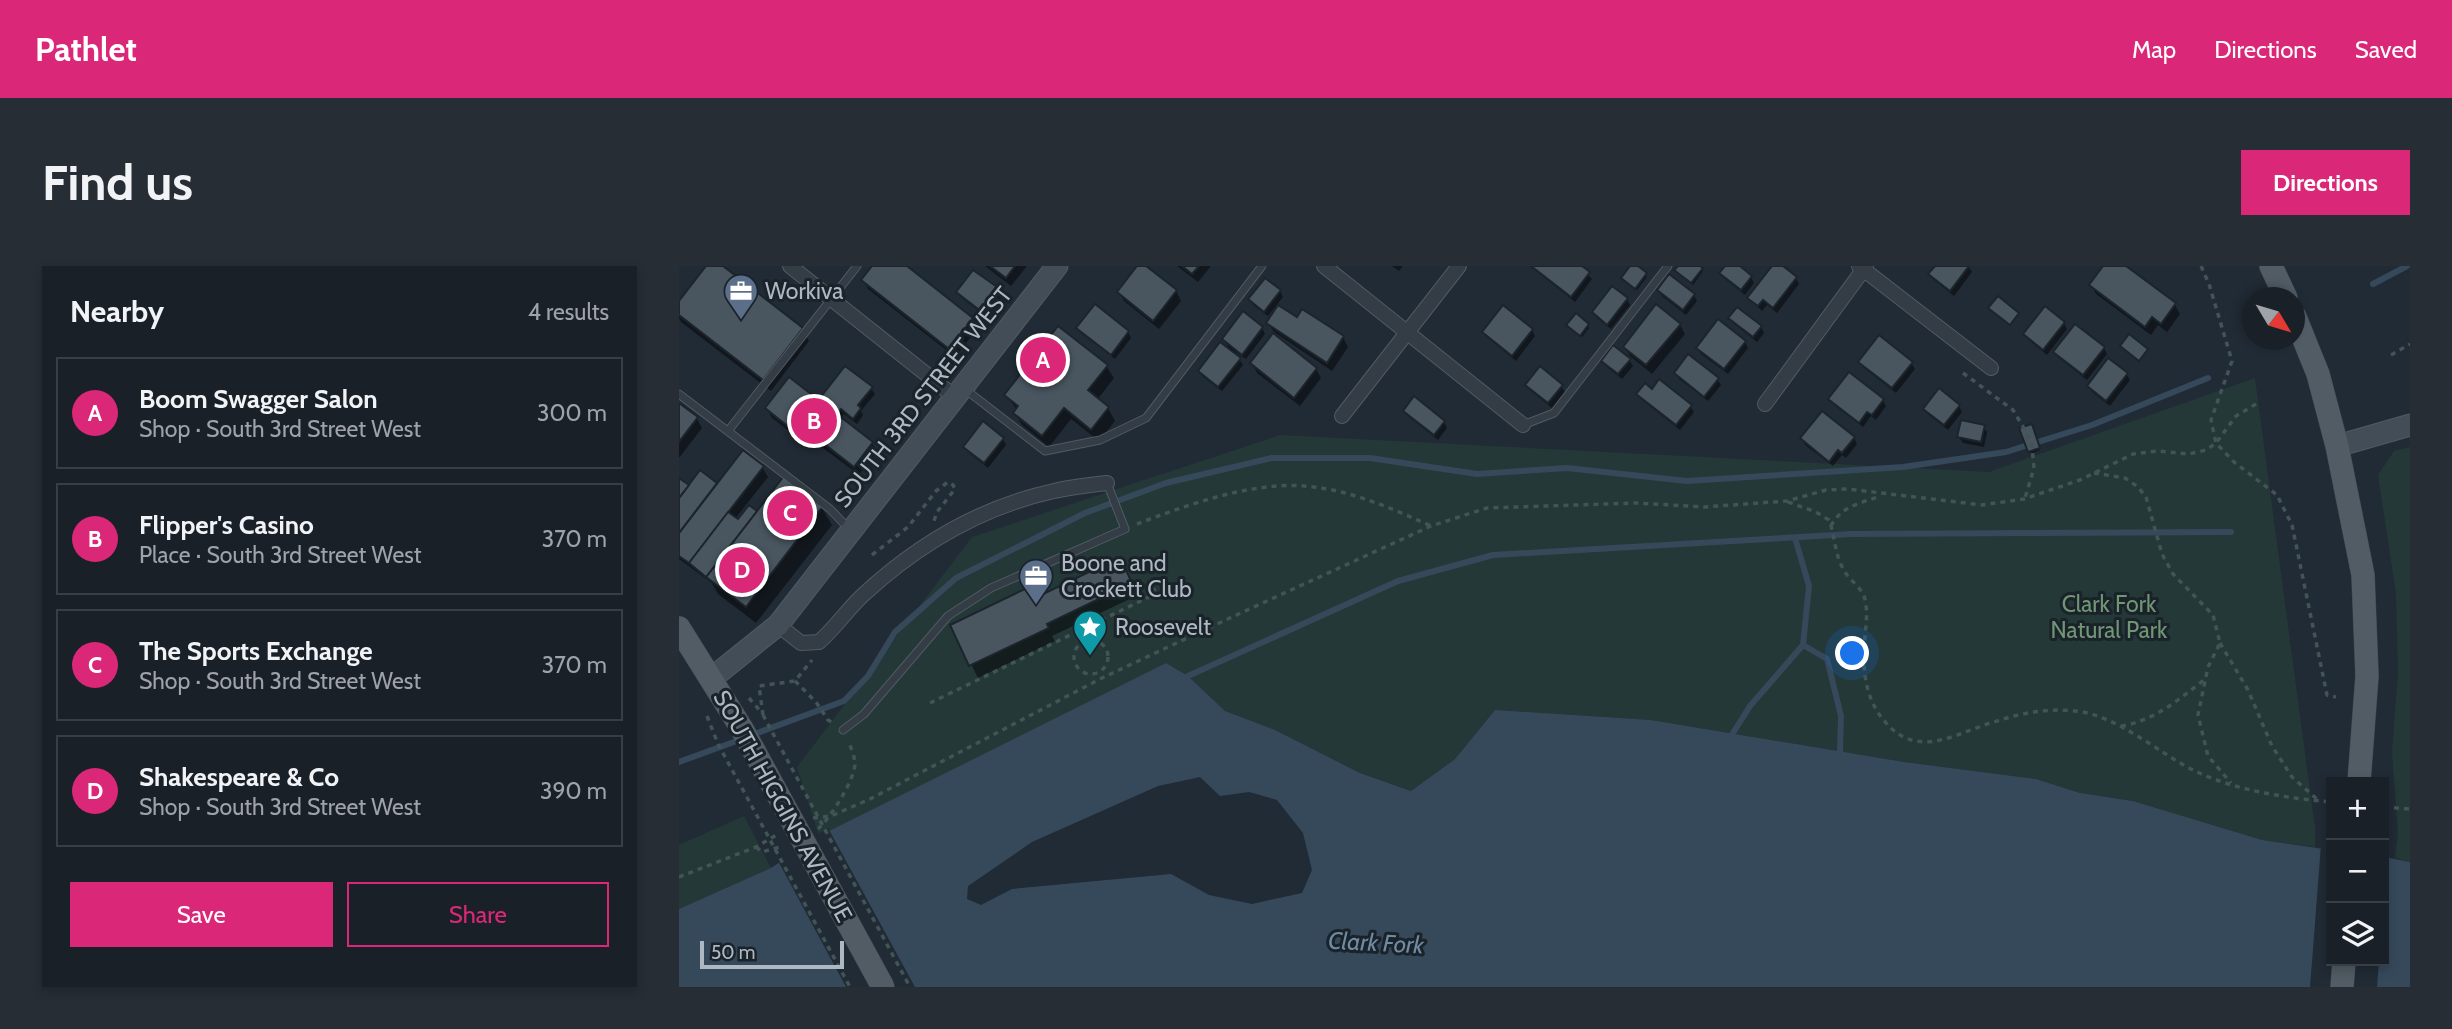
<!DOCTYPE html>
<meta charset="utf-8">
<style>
body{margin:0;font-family:Cabin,sans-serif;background:#262d34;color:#f1f3f6}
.controls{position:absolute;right:21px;bottom:21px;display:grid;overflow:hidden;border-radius:0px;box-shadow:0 4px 10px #0003}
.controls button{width:63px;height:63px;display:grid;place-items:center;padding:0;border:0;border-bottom:2px solid #373e45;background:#192028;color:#f1f3f6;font:35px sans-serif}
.compass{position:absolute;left:1563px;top:21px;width:63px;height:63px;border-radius:50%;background:#192028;box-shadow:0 4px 10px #0003;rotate:128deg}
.scale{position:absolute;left:21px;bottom:18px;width:144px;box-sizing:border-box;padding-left:7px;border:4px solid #aeb8c2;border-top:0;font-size:19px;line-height:24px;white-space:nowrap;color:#aeb8c2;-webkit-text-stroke:5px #1a222a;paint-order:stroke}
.you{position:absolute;left:1174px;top:388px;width:24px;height:24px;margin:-18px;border:5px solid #fff;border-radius:50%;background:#1a73e8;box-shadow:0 0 0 10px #1a73e833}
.badge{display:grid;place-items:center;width:46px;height:46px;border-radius:50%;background:#db2777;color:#fff;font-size:23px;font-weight:700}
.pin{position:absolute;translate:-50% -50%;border:4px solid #fff;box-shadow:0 2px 7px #0006}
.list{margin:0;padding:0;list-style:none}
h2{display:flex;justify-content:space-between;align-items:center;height:91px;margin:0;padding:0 28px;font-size:30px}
h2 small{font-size:23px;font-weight:400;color:#9fa3a8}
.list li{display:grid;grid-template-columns:46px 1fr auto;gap:21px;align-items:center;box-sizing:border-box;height:112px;margin:0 14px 14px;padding:0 14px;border:2px solid #373e45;border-radius:0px}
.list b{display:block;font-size:26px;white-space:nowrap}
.list p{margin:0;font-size:23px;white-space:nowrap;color:#9fa3a8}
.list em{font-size:23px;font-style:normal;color:#9fa3a8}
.actions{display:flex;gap:14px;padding:21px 28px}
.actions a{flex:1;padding:16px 0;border:2px solid #db2777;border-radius:0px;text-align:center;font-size:24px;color:#db2777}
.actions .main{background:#db2777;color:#fff}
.icon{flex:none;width:38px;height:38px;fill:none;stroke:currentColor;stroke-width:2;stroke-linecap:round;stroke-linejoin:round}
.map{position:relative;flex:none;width:1731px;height:721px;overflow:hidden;border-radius:0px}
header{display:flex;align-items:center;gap:42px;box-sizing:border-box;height:98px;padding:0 35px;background:#db2777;color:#fff}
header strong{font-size:33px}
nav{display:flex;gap:38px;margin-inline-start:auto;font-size:24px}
.intro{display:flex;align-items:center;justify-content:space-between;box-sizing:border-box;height:168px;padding:0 42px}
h1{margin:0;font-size:49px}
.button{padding:18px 32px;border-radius:0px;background:#db2777;color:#fff;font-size:24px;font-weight:700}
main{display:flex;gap:42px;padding:0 42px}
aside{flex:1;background:#192028;border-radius:0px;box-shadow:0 4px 10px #0003}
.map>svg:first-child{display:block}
</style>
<header>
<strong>Pathlet</strong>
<nav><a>Map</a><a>Directions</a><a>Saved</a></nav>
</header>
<div class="intro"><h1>Find us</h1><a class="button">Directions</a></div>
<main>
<aside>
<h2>Nearby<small>4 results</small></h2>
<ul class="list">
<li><span class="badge">A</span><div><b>Boom Swagger Salon</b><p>Shop · South 3rd Street West</p></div><em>300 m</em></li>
<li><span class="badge">B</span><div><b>Flipper's Casino</b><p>Place · South 3rd Street West</p></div><em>370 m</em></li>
<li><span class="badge">C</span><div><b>The Sports Exchange</b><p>Shop · South 3rd Street West</p></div><em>370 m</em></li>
<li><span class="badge">D</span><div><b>Shakespeare &amp; Co</b><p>Shop · South 3rd Street West</p></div><em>390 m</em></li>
</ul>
<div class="actions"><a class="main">Save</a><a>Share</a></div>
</aside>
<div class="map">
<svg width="1731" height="721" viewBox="0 0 1731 721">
<rect width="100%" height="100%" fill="#212b35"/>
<!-- green -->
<g fill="#243837">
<polygon points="1576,112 1636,562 1636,581 1583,574 1454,535 1401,527 1357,513 1225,496 972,454 816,444 776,493 732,525 681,507 596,464 546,445 509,410 487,397 140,570 118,501 293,271 601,169 1310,206"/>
<polygon points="1731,181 1731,596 1716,592 1719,567 1713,487 1719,407 1717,328 1699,209 1715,185"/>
<polygon points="65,550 92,602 0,643 0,579"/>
</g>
<!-- water -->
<path fill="#36495b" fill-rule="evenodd" d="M487 397 509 410 546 445 596 464 681 507 732 525 776 493 816 444 972 454 1225 496 1357 513 1401 527 1454 535 1583 574 1652 584V695H1705V591L1731 596V721H0V643L92 602 140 570ZM521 511 541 530 570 526 598 534 624 567 633 604 623 627 573 638 530 629 492 608 333 623 302 639 288 633 289 620 353 576 479 520Z"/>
<!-- pier -->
<g fill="#212b35">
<polygon points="149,562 236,721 167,721 98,593"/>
<polygon points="1642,579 1652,580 1652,695 1700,695 1698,721 1631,721"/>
</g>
<!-- shadow -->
<g fill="#0007">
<polygon points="29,0 41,0 123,63 130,75 92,125 2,56 0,52 0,38"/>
<polygon points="195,0 225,0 293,54 298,63 276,91 189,23 184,14"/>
<polygon points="306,0 348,0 332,20"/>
<polygon points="460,0 464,0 497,25 502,35 480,63 445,35 440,26"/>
<polygon points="498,0 532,0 519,16"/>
<polygon points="713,0 724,0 720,5"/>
<polygon points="854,0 900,0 913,13 896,36 857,5"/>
<polygon points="953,0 968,11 958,24 945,14"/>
<polygon points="1001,0 1019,0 1024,5 1014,19 999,7"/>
<polygon points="1048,0 1058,0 1072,11 1075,17 1066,29 1046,13 1043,7"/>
<polygon points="1095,0 1102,0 1117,12 1120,18 1098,47 1088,39 1083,45 1070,32"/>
<polygon points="1258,0 1289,0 1293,6 1275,30 1255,14 1251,8"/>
<polygon points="1426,0 1444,0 1496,39 1501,48 1488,66 1479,59 1472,69 1417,28 1412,19"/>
<polygon points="980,24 1015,29 1018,35 1007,49 983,30"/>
<polygon points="319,25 323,31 307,51 283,32 279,26"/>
<polygon points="601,25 604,31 589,50 575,40 571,34"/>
<polygon points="948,33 951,39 932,63 918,52 915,46"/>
<polygon points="1052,52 1082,61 1085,67 1078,76 1055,58"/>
<polygon points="619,54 664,71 669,81 653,105 595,66 589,57"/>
<polygon points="1385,57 1388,63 1368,89 1350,74 1346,69"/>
<polygon points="909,59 910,62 903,71 891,62"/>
<polygon points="1001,59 1006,68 973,108 951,90 946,81"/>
<polygon points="400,62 449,66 452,72 436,93 403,68"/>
<polygon points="583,62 586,68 567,93 556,86 564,99 543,125 524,111 521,105 552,86 545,73"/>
<polygon points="853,64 856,70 837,95 809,72 805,66"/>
<polygon points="1066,76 1069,82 1049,108 1022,88 1019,82"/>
<polygon points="1425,82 1428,88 1408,114 1380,92 1376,86"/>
<polygon points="950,94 954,100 943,113 928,101 924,95"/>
<polygon points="1430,94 1448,109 1451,114 1431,140 1413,126 1410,120"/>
<polygon points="1181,96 1232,97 1236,103 1217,127 1185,102"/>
<polygon points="573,97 637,103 642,112 621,140 578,107"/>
<polygon points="427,100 435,112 418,134 429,142 436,155 420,175 392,153 370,181 343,159 336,147 338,144 327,129"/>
<polygon points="997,107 1038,113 1042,119 1029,135 1000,113"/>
<polygon points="1171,108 1204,135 1207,140 1197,154 1192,150 1184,161 1155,139 1151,133"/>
<polygon points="848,119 882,120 886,126 873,142 852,125"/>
<polygon points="192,122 196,128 182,145 184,149 178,158 165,148 162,153 193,177 198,186 180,209 136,176 132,182 93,152 88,142 150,144 143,132"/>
<polygon points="973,125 1011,140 1015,146 1001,164 963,134 959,128"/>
<polygon points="0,139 18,153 23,162 0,192"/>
<polygon points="1280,140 1283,146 1269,164 1250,149 1246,143"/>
<polygon points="726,145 765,156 768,162 759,174 730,151"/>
<polygon points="1304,160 1308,166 1305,181 1284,177 1280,171"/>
<polygon points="1353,162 1361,184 1352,188 1343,163"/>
<polygon points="1175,172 1178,178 1167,192 1163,189 1154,200 1126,179 1123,173"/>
<polygon points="324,173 327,179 309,202 290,187 287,181"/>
<polygon points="83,201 89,211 56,253 59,256 78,249 105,213 143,242 153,259 77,357 39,328 33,317 0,293 0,214 10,222 21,207 38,220"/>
<polygon points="447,306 459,329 373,370 376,375 299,412 273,360"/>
</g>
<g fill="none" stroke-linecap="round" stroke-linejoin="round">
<!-- stream -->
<g stroke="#36495b" stroke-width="6">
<polyline points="1694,18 1728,0"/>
<polyline points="1124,379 1148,393 1162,450 1161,485"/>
<polyline points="503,415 509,410 719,315 814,289 1173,268 1552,266"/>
<polyline points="1054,467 1071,440 1124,379 1130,320 1116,272"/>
<polyline points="73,469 165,435 189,410 216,366 277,312 406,247 487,217 593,192 691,192 798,208 888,202 1008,215 1224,201 1327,186 1413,159 1529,112"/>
<polyline points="0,496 63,473"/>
</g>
</g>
<!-- building -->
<g fill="#495660" stroke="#1c242c" stroke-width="2">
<polygon points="27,0 44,0 124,62 84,114 0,49 0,35"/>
<polygon points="193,0 228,0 294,52 270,83 182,14"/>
<polygon points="311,0 336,0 327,12"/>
<polygon points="458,0 467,0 498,24 474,55 438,26"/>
<polygon points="503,0 520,0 513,8"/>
<polygon points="852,0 903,0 911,6 892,31"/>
<polygon points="951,0 959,0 968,7 956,23 942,12"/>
<polygon points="999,0 1021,0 1024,2 1012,17 995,4"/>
<polygon points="1046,0 1061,0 1073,10 1062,24 1040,7"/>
<polygon points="1093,0 1104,0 1118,11 1094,42 1084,34 1079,40 1068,32"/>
<polygon points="1256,0 1290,0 1271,25 1249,8"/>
<polygon points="1424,0 1447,0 1497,37 1482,58 1473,51 1466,61 1410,19"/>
<polygon points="294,4 321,23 303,46 277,26"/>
<polygon points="990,8 1016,28 1004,44 978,24"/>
<polygon points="586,12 602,24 585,46 569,33"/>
<polygon points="933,20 949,32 928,59 913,46"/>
<polygon points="1319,30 1340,47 1331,59 1309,42"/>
<polygon points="416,38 450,65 432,89 397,62"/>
<polygon points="977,38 1002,58 967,99 944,81"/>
<polygon points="599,39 618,51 623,43 665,70 648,97 587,57"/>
<polygon points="824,39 854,63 833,90 803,66"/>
<polygon points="1366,40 1386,56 1364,84 1344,68"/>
<polygon points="1058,41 1083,60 1074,71 1049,52"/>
<polygon points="564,45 584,61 563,89 543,73"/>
<polygon points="897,47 910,58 901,70 887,59"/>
<polygon points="1039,53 1067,75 1045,103 1017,82"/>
<polygon points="1396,58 1426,81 1404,109 1374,86"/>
<polygon points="379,60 429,99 409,124 430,141 412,164 385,142 363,170 334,147 339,140 325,129"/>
<polygon points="594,67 638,102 615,132 571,97"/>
<polygon points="1450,68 1469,83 1460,95 1441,80"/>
<polygon points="1200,69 1234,96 1213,122 1179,96"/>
<polygon points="541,76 562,92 539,121 519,105"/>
<polygon points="934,79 952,93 939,108 922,95"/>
<polygon points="1009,88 1040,112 1025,131 995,107"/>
<polygon points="1429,92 1449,107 1427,135 1408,120"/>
<polygon points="166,100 194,121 179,139 182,142 174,153 162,143 159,146 141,132"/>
<polygon points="861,100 884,119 869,137 846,119"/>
<polygon points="1170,106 1205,133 1193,149 1188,146 1180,157 1149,133"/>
<polygon points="110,111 194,176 175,201 131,167 126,174 86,142"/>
<polygon points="980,113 1013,139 997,159 957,128 966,117 973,123"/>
<polygon points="1260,122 1281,139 1265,159 1244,143"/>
<polygon points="735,130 766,155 755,169 724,145"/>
<polygon points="0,137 19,151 0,176"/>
<polygon points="1143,145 1176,171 1163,187 1159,184 1150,196 1121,172"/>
<polygon points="1282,154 1306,159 1302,176 1278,171"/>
<polygon points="304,155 325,172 305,197 284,181"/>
<polygon points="1353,158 1361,182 1349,186 1340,162"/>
<polygon points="64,184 85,200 10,297 0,290 0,267"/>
<polygon points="21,204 38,217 0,267 0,232"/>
<polygon points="105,210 144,240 67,341 27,311"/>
<polygon points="0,212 10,219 0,232"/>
<polygon points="70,239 78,245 27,311 10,297 49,246 59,253"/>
<polygon points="441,291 453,317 368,358 370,362 290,400 271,359 350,321 356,332"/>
</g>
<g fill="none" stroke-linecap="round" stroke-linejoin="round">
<!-- lane casing -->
<g stroke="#515b63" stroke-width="9">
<g id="lane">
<polyline points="287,124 366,185 421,174 467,152 583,0"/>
<polyline points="0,128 151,243 170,263"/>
<polyline points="844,159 875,147 989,0"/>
<polyline points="49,165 178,0"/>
<polyline points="164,464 185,448 269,350 312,322 446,263 428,217"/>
</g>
</g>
<!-- street casing -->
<g stroke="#515b63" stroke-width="16">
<g id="street">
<polyline points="111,0 276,131"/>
<polyline points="645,0 844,159"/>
<polyline points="1180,0 1312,102"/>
<polyline points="1086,138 1187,0"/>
<polyline points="663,150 780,0"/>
<path d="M99 359 122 377 140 376C156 362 168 344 184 329 238 279 302 241 375 225 392 221 410 219 428 217"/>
</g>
</g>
<!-- secondary casing -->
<g stroke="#515b63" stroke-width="23">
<g id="secondary">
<polyline points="1658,180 1731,159"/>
<polyline points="33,412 99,359 378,0"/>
</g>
</g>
<!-- primary casing -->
<g stroke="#3d464f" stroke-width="24">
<g id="primary">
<polyline points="1592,0 1607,32"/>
<polyline points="1616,51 1639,108 1658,180 1684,309 1688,410 1680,516"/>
<polyline points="0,362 63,463"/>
<polyline points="1663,721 1665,695"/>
</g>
</g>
<!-- path -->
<g stroke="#425455" stroke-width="3.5" stroke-dasharray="5 5" stroke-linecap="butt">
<polyline points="1522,0 1530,18 1553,95 1532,154 1537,177 1555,196 1598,229 1613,259 1648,429 1657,431"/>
<polyline points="1712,89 1731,78"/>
<polyline points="1284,107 1334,144 1346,164 1353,181 1355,202 1346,232"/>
<polyline points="1415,207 1446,212 1459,221 1467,231 1483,288 1494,308 1534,349 1541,377 1529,401 1519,449 1529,490 1552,517"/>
<path d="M1109 236 1137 246 1150 254C1157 273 1155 291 1168 309 1173 316 1185 324 1186 334 1190 351 1185 369 1185 387 1184 416 1191 443 1213 463 1245 492 1284 464 1318 455 1343 447 1369 442 1396 445 1439 449 1480 488 1518 506 1559 525 1608 532 1652 536"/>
<path d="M458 258C508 239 571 216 625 220 669 223 712 242 752 260"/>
<path d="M1152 260C1162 240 1182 237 1202 230"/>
<polyline points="193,289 229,261 257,225 269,216 274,219 276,223 258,246 255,255"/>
<circle cx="412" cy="391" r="17"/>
<polyline points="1541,377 1569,424 1593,480 1613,511 1639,534"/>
<polyline points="116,415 137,436 149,454 154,457"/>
<polyline points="70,432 83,447"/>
<polyline points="251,437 474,329 481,295"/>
<polyline points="84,449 80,420 116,415 133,394"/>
<polyline points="28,450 39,478"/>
<path d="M1442 460C1475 455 1499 434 1525 414"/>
<polyline points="1705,541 1731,543"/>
<polyline points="134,552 152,550 191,533 423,412 553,351 752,260 808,242 958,237 1025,241 1108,235 1147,224 1169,223 1303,239 1345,233 1401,214 1454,188 1478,185 1510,188 1527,184 1537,177 1557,150 1577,138"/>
<path d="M139 563C152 551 175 515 176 498 176 491 172 483 170 476"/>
<polyline points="77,581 83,586 104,580"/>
<polyline points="0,611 77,581 99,568"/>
</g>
<!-- lane -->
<use href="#lane" stroke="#343d45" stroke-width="7"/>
<!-- street -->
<use href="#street" stroke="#343d45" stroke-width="14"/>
<!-- secondary -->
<use href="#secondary" stroke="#424d58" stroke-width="21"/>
<!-- primary -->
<use href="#primary" stroke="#525c65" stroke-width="23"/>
<!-- primary-bridge casing -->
<g stroke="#3d464f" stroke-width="24" stroke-linecap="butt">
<polyline id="primary-bridge" points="63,463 204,721"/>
</g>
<!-- path-bridge -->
<g stroke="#425455" stroke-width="3.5" stroke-dasharray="5 5" stroke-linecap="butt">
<polyline points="84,449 231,721"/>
<polyline points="39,478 171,721"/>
</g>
<!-- primary-bridge -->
<use href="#primary-bridge" stroke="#525c65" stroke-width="23"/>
</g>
<!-- icons -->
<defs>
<g id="office-pin" transform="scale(1.75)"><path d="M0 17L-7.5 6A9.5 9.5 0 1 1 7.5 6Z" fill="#5c6f8a" stroke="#1a222a"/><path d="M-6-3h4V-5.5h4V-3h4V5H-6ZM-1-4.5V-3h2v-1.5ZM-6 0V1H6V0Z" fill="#fff"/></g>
<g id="sight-pin" transform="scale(1.75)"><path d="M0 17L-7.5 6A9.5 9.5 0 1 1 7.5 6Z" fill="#0f9aa8" stroke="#1a222a"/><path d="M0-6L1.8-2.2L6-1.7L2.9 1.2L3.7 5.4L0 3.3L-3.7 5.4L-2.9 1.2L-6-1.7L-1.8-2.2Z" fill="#fff"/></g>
</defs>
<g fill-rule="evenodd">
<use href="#office-pin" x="62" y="25"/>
<use href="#office-pin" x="357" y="310"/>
<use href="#sight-pin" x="411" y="361"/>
</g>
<g text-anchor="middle" stroke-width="6" stroke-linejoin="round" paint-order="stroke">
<!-- poi labels -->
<g font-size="23" fill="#aeb8c2" stroke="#1a222a" text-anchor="start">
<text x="86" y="33">Workiva</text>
<text x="382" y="305">Boone and<tspan x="382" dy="26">Crockett Club</tspan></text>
<text x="436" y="369">Roosevelt</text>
</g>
<!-- street labels -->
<g font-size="23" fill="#aeb8c2" stroke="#1a222a">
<text transform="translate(244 131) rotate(-52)" y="8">SOUTH 3RD STREET WEST</text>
<text transform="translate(104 540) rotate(61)" y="8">SOUTH HIGGINS AVENUE</text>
</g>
<!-- park labels -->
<g font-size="23" fill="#709674" stroke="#1a222a">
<text x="1430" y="346">Clark Fork<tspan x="1430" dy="26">Natural Park</tspan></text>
</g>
<!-- water labels -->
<g font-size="24" font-style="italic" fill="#708ca4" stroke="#1a222a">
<text transform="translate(697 677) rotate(3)" y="8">Clark Fork</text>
</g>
</g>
</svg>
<div class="controls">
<button>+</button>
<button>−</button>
<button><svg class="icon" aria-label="layers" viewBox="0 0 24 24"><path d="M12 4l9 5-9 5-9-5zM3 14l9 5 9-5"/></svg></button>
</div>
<svg class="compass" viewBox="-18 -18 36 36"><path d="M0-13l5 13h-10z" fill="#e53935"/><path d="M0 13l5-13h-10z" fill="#9fa3a8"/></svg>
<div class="scale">50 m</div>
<div class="you"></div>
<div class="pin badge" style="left:364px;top:94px">A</div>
<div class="pin badge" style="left:135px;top:155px">B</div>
<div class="pin badge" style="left:111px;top:247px">C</div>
<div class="pin badge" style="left:63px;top:304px">D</div>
</div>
</main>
